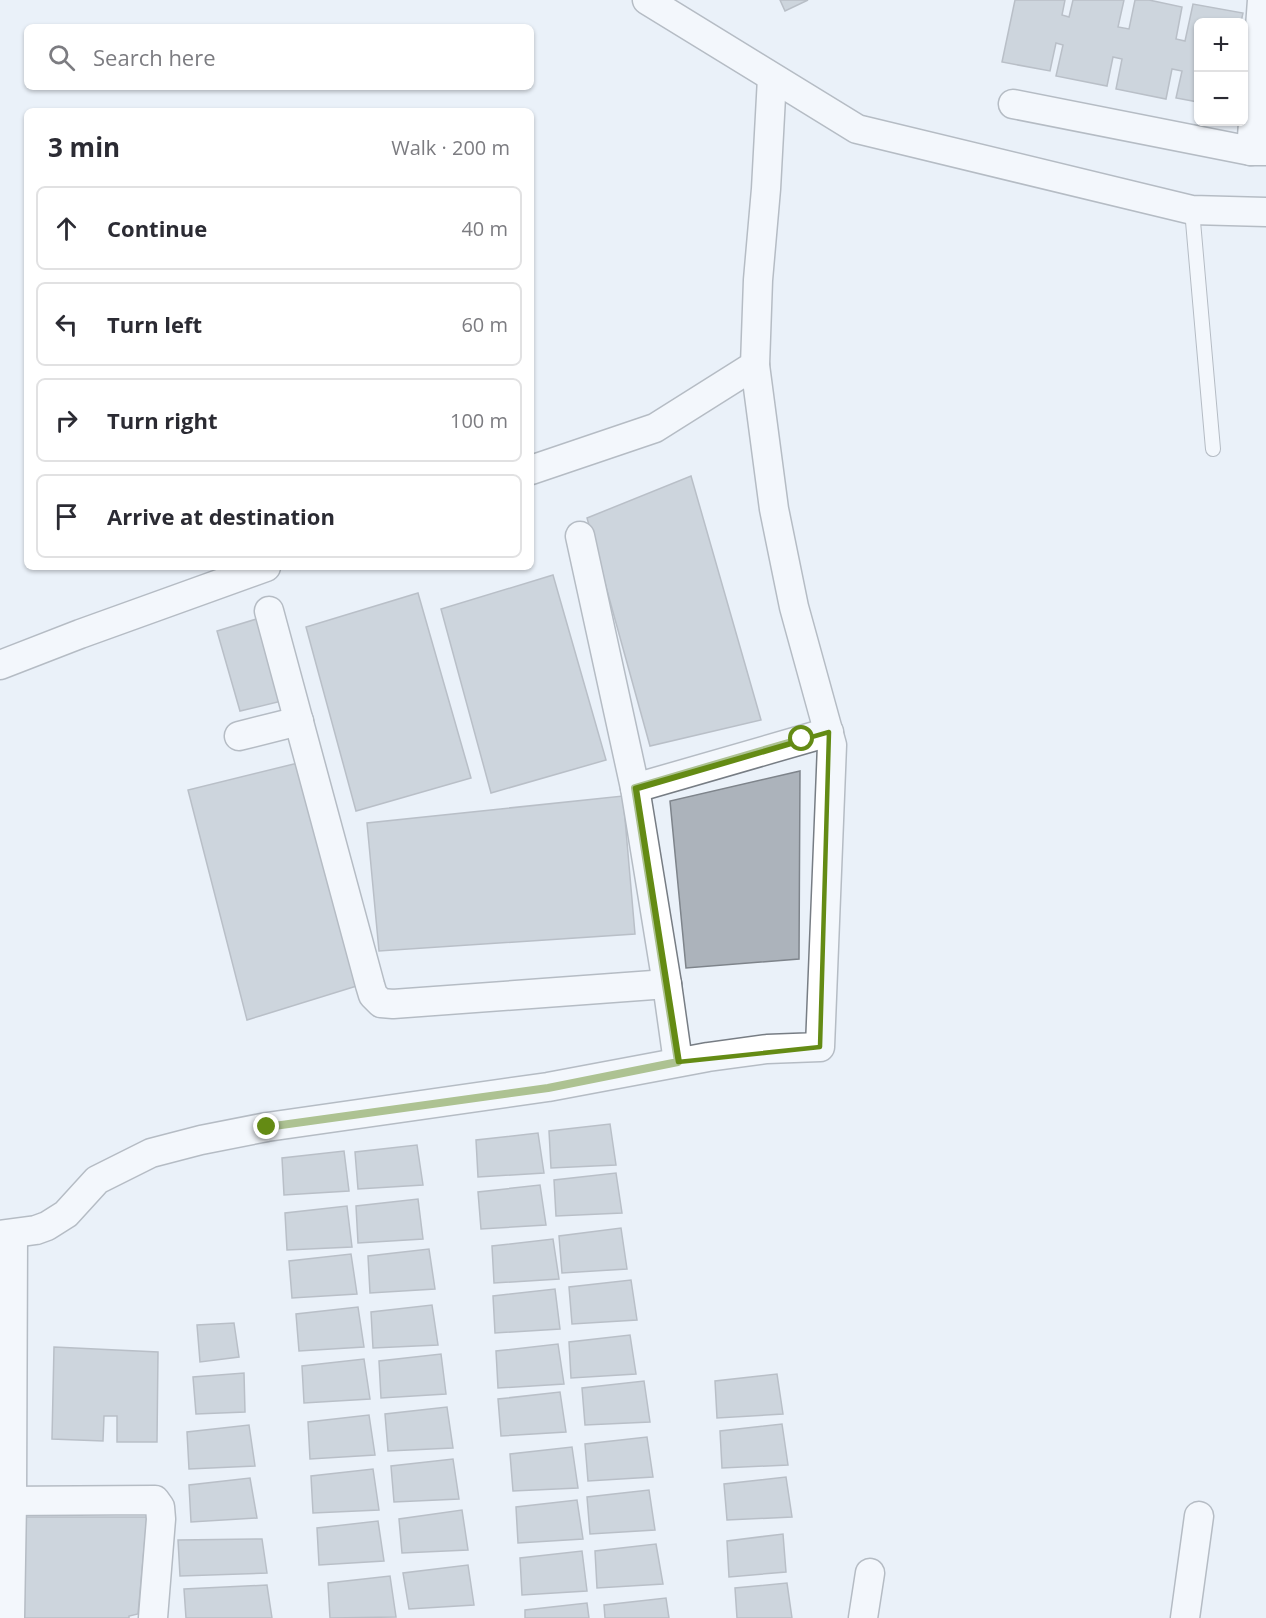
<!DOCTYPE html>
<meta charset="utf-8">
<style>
body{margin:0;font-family:"Open Sans",sans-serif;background:#f7f7f7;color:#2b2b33}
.controls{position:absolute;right:18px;top:18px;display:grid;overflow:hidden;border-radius:9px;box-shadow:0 2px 4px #0004}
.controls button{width:54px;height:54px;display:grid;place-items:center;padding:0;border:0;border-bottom:2px solid #e1e1e2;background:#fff;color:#2b2b33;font:30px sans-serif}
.stop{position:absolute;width:18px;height:18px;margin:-14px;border:4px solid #648b14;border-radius:50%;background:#fff}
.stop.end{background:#648b14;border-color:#fff;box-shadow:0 2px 6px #0008}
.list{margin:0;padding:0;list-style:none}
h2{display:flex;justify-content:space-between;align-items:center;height:78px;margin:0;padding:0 24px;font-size:26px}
h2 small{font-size:20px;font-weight:400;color:#7c7c81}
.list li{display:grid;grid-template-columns:39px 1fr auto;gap:18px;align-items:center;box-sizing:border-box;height:84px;margin:0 12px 12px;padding:0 12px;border:2px solid #e1e1e2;border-radius:9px}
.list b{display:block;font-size:22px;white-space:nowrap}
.list em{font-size:20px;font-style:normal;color:#7c7c81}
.icon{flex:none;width:33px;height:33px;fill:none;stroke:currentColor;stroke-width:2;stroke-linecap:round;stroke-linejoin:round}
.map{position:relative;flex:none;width:1266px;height:1618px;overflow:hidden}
.search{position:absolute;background:#fff;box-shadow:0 2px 4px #0004;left:24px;top:24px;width:510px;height:66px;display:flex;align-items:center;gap:15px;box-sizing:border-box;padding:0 21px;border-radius:9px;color:#7c7c81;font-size:22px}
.panel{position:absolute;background:#fff;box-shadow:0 2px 4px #0004;left:24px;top:108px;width:510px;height:462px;border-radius:9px}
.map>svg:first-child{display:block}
</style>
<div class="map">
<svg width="1266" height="1618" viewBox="0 0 1266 1618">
<rect width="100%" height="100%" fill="#eaf1f9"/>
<!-- building -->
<g fill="#acb3bb" stroke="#7e848b" stroke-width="1.5">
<polygon points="780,0 808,0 785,11"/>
<polygon points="1015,0 1065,0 1062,15 1069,17 1073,0 1124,0 1118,27 1129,29 1135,0 1149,0 1182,7 1176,39 1185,41 1193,4 1243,13 1241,22 1198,22 1198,102 1176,98 1182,71 1172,69 1166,99 1116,89 1122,59 1113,57 1107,86 1056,76 1063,45 1056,43 1050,71 1002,62"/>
<polygon points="691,476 761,720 650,746 587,518"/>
<polygon points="553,575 606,760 491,793 441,609"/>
<polygon points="418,593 471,778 356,811 306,627"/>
<polygon points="263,617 286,700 240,711 217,631"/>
<polygon points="306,761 360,985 247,1020 188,790"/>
<polygon points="800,771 799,959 686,968 670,801"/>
<polygon points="623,796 635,934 379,951 367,823"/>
<polygon points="610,1124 616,1165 551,1168 549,1131"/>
<polygon points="538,1133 544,1173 478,1177 476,1140"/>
<polygon points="417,1145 423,1185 358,1189 355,1152"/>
<polygon points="344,1151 349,1191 284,1195 282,1158"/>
<polygon points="616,1173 622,1213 556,1216 554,1180"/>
<polygon points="540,1185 546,1225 481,1229 478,1192"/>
<polygon points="418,1199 423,1239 358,1243 356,1206"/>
<polygon points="347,1206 352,1247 287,1250 285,1213"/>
<polygon points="621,1228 627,1269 562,1273 559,1236"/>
<polygon points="553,1239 559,1279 494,1283 492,1246"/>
<polygon points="429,1249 435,1289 370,1293 368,1256"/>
<polygon points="351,1254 357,1294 292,1298 289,1261"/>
<polygon points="631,1280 637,1320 572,1324 569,1287"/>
<polygon points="555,1289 560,1329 495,1333 493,1296"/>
<polygon points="432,1305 438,1345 373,1348 371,1312"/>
<polygon points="358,1307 364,1347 299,1351 296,1314"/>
<polygon points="234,1323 239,1357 200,1362 197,1325"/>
<polygon points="630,1335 636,1374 571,1378 569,1342"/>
<polygon points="558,1344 564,1384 498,1388 496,1351"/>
<polygon points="54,1347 158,1352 157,1442 117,1442 117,1416 104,1416 103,1441 52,1439"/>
<polygon points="441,1354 446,1394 381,1398 379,1361"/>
<polygon points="364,1359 370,1399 304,1403 302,1366"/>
<polygon points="244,1373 245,1412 196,1414 193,1377"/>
<polygon points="777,1374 783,1414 717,1418 715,1381"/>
<polygon points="644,1381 650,1422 585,1425 582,1388"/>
<polygon points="560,1392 566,1432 501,1436 498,1399"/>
<polygon points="447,1407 453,1448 388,1451 385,1414"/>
<polygon points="369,1415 375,1455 310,1459 308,1422"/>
<polygon points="782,1424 788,1465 722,1468 720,1431"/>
<polygon points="249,1425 255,1466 189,1469 187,1432"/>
<polygon points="647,1437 653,1477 588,1481 585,1444"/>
<polygon points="572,1447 578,1488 513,1491 510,1454"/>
<polygon points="453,1459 459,1499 394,1502 391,1466"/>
<polygon points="373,1469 379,1510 313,1513 311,1476"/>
<polygon points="786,1477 792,1517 727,1520 724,1484"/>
<polygon points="250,1478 257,1518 191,1522 189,1485"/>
<polygon points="649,1490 655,1530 590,1534 587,1497"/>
<polygon points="577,1500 583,1539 518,1543 516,1507"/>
<polygon points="462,1510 468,1550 402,1553 399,1519"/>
<polygon points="26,1517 147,1517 138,1614 129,1616 129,1618 24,1618"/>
<polygon points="378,1521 384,1561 319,1565 317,1528"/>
<polygon points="783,1534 786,1572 729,1577 727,1541"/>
<polygon points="262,1539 267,1573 180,1576 178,1540"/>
<polygon points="656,1544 663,1584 597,1588 595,1551"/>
<polygon points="582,1551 587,1591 522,1595 520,1558"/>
<polygon points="468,1565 474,1605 409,1609 403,1573"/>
<polygon points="390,1576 396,1617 330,1618 328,1583"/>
<polygon points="787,1583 792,1618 737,1618 735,1588"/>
<polygon points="267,1585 272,1618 186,1618 184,1589"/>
<polygon points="666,1598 669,1618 605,1618 604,1605"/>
<polygon points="587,1603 589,1618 525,1618 525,1610"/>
</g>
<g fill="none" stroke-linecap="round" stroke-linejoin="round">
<!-- lane casing -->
<g stroke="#777d84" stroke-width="16">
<polyline id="lane" points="1192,210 1213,449"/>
</g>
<!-- street casing -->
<g stroke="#777d84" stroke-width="31">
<g id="street">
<polyline points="647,0 857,129 1192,210 1266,212"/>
<polyline points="1013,104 1251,151 1266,151"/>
<polyline points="1251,151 1262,0"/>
<polyline points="531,470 655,428 755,365 758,280 766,189 772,78"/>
<polyline points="580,536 635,788 667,984 678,1062"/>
<polyline points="269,611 370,985 373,995 381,1003 393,1004 667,984"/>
<polyline points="0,665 80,634 266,567"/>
<polyline points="239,736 299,721"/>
<polyline points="635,788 829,732"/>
<polyline points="0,1235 36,1230 47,1226 66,1214 97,1180 151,1153 201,1140 267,1127 548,1087 708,1057 767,1049 820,1047 832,745 794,607 774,509 755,365"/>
<polyline points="0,1501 155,1500 160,1507 161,1519 153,1618"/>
<polyline points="10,1618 12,1501 13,1234"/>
<polyline points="863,1618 870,1573"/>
<polyline points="1185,1618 1199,1516"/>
</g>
</g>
<!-- lane -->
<use href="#lane" stroke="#fff" stroke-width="14"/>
<!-- street -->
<use href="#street" stroke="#fff" stroke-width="28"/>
</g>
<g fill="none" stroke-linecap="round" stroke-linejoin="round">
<!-- route -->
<polyline stroke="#648b14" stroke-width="8" points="267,1127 548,1088 678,1062 635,788 802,739"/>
</g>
<!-- marked area -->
<path d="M0 0H1266V1618H0ZM829 732 820 1047 678 1062 635 788Z" fill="#eaf1f9" fill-opacity=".55" fill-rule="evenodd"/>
<path fill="none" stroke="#648b14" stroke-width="4.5" stroke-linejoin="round" d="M829 732 820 1047 678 1062 635 788Z"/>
</svg>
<div class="controls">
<button>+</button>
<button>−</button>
</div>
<div class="stop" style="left:802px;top:739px"></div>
<div class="stop end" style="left:267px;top:1127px"></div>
<div class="search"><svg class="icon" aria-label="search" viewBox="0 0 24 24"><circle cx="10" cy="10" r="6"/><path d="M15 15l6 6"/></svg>Search here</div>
<section class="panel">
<h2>3 min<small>Walk · 200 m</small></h2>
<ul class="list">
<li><svg class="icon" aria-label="ahead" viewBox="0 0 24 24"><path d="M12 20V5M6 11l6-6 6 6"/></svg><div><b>Continue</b></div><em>40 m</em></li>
<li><svg class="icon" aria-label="left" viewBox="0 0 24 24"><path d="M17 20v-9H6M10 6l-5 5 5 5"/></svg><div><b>Turn left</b></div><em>60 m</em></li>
<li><svg class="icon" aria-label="right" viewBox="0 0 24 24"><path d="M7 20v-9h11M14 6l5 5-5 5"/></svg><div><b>Turn right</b></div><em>100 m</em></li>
<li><svg class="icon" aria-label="arrive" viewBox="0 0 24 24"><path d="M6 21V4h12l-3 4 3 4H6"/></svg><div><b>Arrive at destination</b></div></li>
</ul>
</section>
</div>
